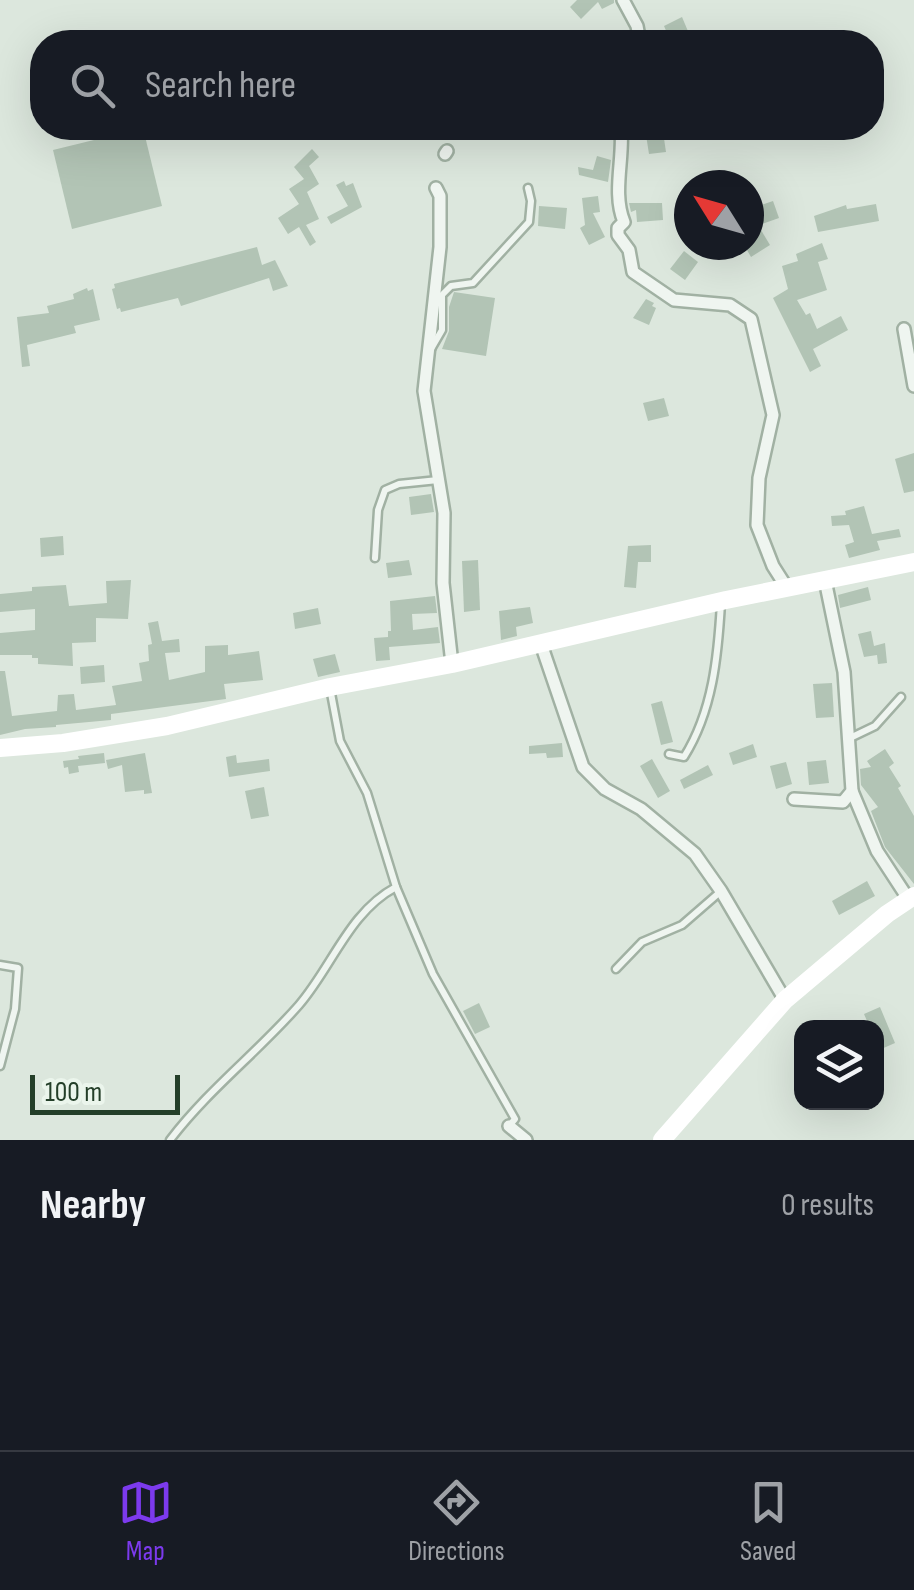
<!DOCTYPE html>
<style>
body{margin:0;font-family:"Sofia Sans Condensed",sans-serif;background:#242831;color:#f1f3f6}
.controls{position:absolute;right:30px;bottom:30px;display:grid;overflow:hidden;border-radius:20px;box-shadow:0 10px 40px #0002}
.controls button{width:90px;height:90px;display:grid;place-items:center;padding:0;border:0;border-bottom:2px solid #363941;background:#171b24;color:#f1f3f6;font:50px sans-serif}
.compass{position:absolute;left:674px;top:170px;width:90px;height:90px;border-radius:50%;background:#171b24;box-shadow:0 10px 40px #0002;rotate:307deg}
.scale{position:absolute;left:30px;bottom:25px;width:150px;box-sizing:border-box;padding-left:10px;border:5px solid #243f29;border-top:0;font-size:28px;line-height:35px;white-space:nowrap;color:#243f29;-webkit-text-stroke:8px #ebf5ec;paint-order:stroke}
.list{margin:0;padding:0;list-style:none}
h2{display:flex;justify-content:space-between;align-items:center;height:130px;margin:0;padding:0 40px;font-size:42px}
h2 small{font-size:32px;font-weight:400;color:#9ea1a6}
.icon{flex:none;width:55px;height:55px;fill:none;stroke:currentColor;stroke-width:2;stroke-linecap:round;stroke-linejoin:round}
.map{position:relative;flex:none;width:914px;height:1140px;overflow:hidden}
.search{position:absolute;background:#171b24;box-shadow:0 10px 40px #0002;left:30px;right:30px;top:30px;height:110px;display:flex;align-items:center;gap:25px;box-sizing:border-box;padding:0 35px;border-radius:40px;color:#9ea1a6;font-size:38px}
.sheet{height:310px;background:#171b24}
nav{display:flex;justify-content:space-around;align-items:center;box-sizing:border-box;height:140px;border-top:2px solid #363941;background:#171b24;font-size:28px;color:#9ea1a6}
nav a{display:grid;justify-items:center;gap:5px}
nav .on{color:#7c3aed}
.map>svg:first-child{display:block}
</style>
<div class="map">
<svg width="914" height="1140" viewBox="0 0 914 1140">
<rect width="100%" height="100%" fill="#dce7dd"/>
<!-- building -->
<g fill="#b2c4b5">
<polygon points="577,0 614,0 614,3 602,9 598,2 581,19 570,7"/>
<polygon points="682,17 690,36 671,42 664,26"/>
<polygon points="143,128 162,206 72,229 53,150"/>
<polygon points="663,132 666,152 649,154 646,135"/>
<polygon points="312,149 319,157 309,166 319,184 307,192 319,219 306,225 316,242 310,246 299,227 288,234 278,218 299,204 289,189 304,179 294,167"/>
<polygon points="597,156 611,160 608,182 579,175 578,167 593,170"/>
<polygon points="344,181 346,186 353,183 362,207 331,224 327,217 348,206 336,185"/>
<polygon points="598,196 600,212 593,213 605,237 589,245 580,228 585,225 582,198"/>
<polygon points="773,201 779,218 759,225 753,208"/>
<polygon points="629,203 662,203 663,220 637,222 636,210 631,212"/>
<polygon points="876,204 879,221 818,232 814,216 846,205 847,209"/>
<polygon points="539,206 567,208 565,229 538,226"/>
<polygon points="761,230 770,245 751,257 744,245 749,245 749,237"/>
<polygon points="822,243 828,259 818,262 827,290 797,300 806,315 810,313 817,329 841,316 848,330 813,349 821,366 810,372 773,298 788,289 782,266 798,261 796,254"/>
<polygon points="257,247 262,265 275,260 288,286 273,291 269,278 181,306 178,298 121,312 120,308 117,309 112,289 115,288 114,284"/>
<polygon points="684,251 698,262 685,280 670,269"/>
<polygon points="87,288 88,291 93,289 100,320 74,326 76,333 27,345 30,366 22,367 17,317 49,313 47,306 74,299 73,294"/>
<polygon points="454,292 495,298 486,356 442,349 449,331 449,307"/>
<polygon points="646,299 654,303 652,306 656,308 649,325 633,318"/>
<polygon points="664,398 669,416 648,421 643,403"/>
<polygon points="914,453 914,491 904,493 895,459"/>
<polygon points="431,494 434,512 411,515 409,497"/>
<polygon points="864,506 872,534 899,529 901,537 877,541 880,550 849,558 845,545 854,542 849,525 832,526 831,516 846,515 845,511"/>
<polygon points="63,536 64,555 41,557 40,538"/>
<polygon points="651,545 651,562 638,562 636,588 624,587 628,546"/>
<polygon points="409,560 412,575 388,578 386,563"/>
<polygon points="478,560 480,610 464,612 462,561"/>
<polygon points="131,580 128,619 96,618 96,642 72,643 73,666 38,664 38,658 32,658 32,655 0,655 0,633 35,630 35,609 0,612 0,594 32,591 32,587 66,585 69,606 107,603 106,581"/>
<polygon points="868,587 871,600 840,608 838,595"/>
<polygon points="435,596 437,613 412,614 413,630 438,627 440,643 389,647 390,660 376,661 374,638 388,637 388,631 391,631 390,601"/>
<polygon points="530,607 533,623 516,627 517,636 501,640 499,611"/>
<polygon points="318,608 321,624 295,629 293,613"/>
<polygon points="158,621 162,641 179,639 180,652 165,653 169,680 205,672 205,646 228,645 228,655 259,651 263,680 224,684 226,699 111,714 111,720 56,725 56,727 25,729 0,735 0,671 5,671 12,716 57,711 58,695 74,694 76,710 116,705 112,686 142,681 139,663 149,661 148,645 152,644 148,623"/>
<polygon points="871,631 874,646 885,643 887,663 878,664 877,655 864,657 858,634"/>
<polygon points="335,654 340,672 318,677 313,659"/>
<polygon points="104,665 105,682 81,684 80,667"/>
<polygon points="832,683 834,717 816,718 813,684"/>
<polygon points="662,701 673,742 661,745 651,704"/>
<polygon points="562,743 563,757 547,758 546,753 529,754 529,746"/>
<polygon points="753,744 757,757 733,765 729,753"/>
<polygon points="885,749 894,763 889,767 901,786 898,788 914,816 914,884 885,847 871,811 878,807 861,785 860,769 871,767 867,761"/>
<polygon points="104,753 105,763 78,766 79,772 69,774 68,767 64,768 63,761 79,759 78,756"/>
<polygon points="145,753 152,793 144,794 144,790 125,792 122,765 108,769 106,760"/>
<polygon points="236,755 237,763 269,759 270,771 229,777 226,757"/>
<polygon points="652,759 670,791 658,798 640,766"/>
<polygon points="826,760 829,783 809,785 807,762"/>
<polygon points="786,762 792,784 776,789 770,766"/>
<polygon points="708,765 713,775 684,789 680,780"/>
<polygon points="264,787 269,816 251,819 245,791"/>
<polygon points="867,881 875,896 839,915 832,901"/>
<polygon points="479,1003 490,1027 475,1034 463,1011"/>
<polygon points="880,1007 895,1043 879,1050 876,1028 870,1028 864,1014"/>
</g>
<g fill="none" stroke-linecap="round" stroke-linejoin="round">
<!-- lane casing -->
<g stroke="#a1b1a3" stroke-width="11">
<g id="lane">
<polyline points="431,349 442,330 442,295 451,286 473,283 529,222 531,201 528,188"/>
<polyline points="375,558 378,510 385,490 399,484 438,480"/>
<polyline points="850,738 875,726 901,697"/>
<path d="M669 754 684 757C713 711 718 655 721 603"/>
<polyline points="396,887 433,974 515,1119 509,1126"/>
<polyline points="0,965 18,968 15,1009 0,1066"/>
<polyline points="616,969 642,942 682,925 720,892"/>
<path d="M170 1140C210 1088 257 1053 299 1005 332 967 349 912 396 887L367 793 340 741 330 688"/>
</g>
</g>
<!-- street casing -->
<g stroke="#a1b1a3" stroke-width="16">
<g id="street">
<polyline points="623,0 637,26 640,42"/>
<path d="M621 128C624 159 612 193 624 222L618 228V235L629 250 633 272 674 300 730 305 751 319 773 415 759 478 757 525 773 566 787 588"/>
<polyline points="445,154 447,151"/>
<polyline points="436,188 440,196 440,247 424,391 444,513 443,583 452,664"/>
<polyline points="904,329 914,386"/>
<polyline points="541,644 583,767 605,789 641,809 695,854 721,891 785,1000"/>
<polyline points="852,791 877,851 909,900"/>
<polyline points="794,799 843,802 852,791 844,672 825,580"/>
<polyline points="509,1126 526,1140"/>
</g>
</g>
<!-- lane -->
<use href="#lane" stroke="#eff5f0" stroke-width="6"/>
<!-- street -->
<use href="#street" stroke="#eff5f0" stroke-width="11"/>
<!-- secondary -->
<g stroke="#fff" stroke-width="18">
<polyline points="0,748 63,743 167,726 330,687 452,664 726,600 914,562"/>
<polyline points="662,1140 785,1000 887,914 914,896"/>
</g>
</g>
</svg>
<div class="controls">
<button><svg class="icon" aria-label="layers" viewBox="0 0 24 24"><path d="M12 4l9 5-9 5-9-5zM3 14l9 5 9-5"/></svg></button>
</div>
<svg class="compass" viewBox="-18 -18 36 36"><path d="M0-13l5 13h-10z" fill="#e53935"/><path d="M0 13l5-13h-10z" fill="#9ea1a6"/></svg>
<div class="scale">100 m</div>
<div class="search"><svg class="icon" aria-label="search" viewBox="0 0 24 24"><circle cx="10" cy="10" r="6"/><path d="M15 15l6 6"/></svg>Search here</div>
</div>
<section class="sheet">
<h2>Nearby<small>0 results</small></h2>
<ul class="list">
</ul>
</section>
<nav>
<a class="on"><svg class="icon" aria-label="map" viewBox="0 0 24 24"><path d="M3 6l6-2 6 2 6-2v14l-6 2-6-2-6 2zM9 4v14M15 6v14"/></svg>Map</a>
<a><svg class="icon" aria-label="directions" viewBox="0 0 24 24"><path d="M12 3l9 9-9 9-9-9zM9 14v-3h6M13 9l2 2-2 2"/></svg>Directions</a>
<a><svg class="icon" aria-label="saved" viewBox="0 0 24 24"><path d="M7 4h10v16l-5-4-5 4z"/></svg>Saved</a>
</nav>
